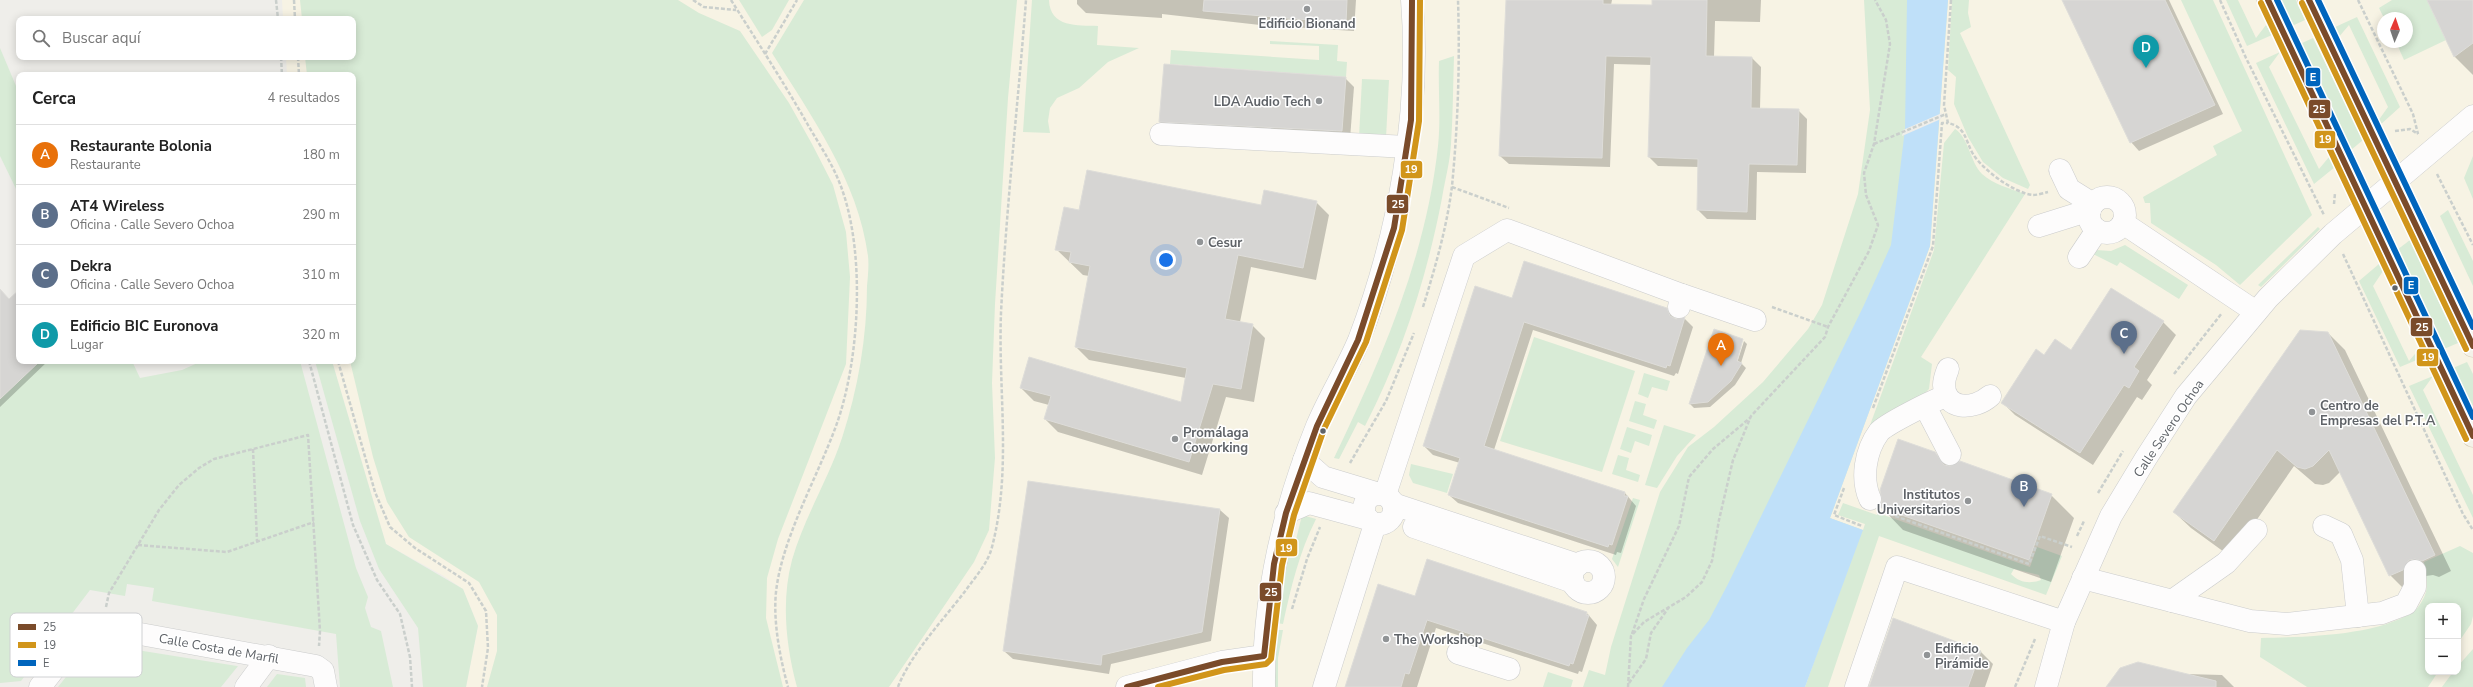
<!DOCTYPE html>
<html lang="es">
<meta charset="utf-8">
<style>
body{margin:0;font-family:"Nunito Sans",sans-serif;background:#f6f6f6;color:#222}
.controls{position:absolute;right:12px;bottom:12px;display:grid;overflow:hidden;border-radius:8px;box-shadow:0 2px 10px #0003}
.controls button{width:36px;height:36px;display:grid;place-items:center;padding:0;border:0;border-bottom:1px solid #e0e0e0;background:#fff;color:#222;font:20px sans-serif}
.compass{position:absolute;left:2377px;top:12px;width:36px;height:36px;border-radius:50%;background:#fff;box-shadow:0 2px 10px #0003;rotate:2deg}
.you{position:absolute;left:1166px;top:260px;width:14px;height:14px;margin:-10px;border:3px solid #fff;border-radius:50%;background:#1a73e8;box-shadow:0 0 0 6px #1a73e833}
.badge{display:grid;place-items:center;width:26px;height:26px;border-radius:50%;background:#919496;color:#fff;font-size:13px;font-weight:700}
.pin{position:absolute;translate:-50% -33px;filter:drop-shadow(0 1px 2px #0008)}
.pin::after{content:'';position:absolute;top:21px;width:14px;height:12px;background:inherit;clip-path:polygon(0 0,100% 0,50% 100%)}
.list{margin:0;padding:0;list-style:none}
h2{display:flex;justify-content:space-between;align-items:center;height:52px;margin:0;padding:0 16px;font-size:17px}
h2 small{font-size:13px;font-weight:400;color:#767676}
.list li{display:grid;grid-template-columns:26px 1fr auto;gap:12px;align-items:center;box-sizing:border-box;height:60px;padding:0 16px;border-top:1px solid #e0e0e0}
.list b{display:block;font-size:15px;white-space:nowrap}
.list p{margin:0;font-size:13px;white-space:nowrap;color:#767676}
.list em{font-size:13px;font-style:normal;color:#767676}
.icon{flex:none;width:22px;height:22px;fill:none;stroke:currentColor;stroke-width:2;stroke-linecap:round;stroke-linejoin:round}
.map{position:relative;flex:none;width:2473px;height:687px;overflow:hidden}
.search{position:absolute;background:#fff;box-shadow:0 2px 10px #0003;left:16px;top:16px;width:340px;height:44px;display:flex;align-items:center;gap:10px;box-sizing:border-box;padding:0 14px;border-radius:8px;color:#767676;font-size:15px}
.panel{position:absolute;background:#fff;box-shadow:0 2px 10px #0003;left:16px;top:72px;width:340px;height:292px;border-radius:8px}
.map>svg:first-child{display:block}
</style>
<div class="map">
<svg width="2473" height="687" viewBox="0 0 2473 687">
<rect width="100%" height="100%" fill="#efeeea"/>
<!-- commercial -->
<path fill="#f7f3e4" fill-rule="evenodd" d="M282 0H2473V687H466L478 626 463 589 442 575 386 544 332 361H353V75H287L286 57H353V19H283ZM2383 18H2407V42H2383ZM2428 606H2458V672H2428Z"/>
<!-- green -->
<g fill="#d8ebd6" fill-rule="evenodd">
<polygon points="300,0 678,0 699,13 740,31 789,103 812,144 833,185 846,232 850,277 846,364 778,539 767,578 766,618 783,687 487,687 497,651 497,615 479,582 409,537 387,502 373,457 350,361 353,361 353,75 307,75 305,57 353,57 353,19 302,19"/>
<polygon points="739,0 789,0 772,30 762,37"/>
<path d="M804 0H1017L1008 98 995 304 992 383 995 458 989 530 974 562 889 687H797C786 647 781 601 792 560 804 518 828 480 842 438 858 389 867 337 867 286 868 276 869 265 868 256 858 180 811 116 772 53Z"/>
<path d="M1032 0H1049C1050 28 1078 25 1098 26L1097 45 1139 48 1108 62 1079 88 1057 98 1050 108 1048 121 1050 133 1023 132Z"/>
<path d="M1864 0H1948L1930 246 1830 518 1863 530 1865 524 1838 515 1843 503 1877 515 1878 513 2030 567 2037 547 2062 556 2046 595 1879 536 1828 687H1805L1822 639 1804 687H1583L1589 670 1605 675 1611 647 1660 492 1688 447 1714 427 1763 382 1808 329 1822 305 1858 194 1870 110ZM2014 569 2039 575 2041 580C2030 584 2020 583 2011 574Z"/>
<polygon points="1952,0 1969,0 1968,13 1971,27 1960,33 2030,185 2028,189 2003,178 1983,162 1968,137 1954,104 1956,77 1948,70"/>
<polygon points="2181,0 2213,0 2312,215 2240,285 2216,265 2151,223 2150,203 2145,203 2143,197 2217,155 2213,146 2242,131"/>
<polygon points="2226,0 2238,0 2256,38 2266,25 2272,35 2247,46"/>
<polygon points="2280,0 2296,0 2305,20 2292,26"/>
<polygon points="2392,0 2427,0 2446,40 2404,60 2396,42 2407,42 2407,18 2384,18 2379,8"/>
<polygon points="2357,17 2400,107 2380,125 2378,121 2388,107 2349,25 2338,38 2333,28"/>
<polygon points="2313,38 2363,140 2351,150 2300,44"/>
<polygon points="1270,41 1338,45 1337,61 1347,62 1346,77 1170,64 1171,50 1319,60 1319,46 1270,44"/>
<polygon points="0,48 19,93 19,195 0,156"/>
<polygon points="2280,52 2269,67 2319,169 2329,157 2335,167 2314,184 2256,63"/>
<path d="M1454 56C1453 85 1453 115 1451 144 1450 162 1445 180 1442 198 1427 277 1402 354 1365 426L1358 422 1339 459 1334 458C1382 358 1426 257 1438 146 1441 119 1438 89 1439 61Z"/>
<polygon points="1362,79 1389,80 1386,138 1359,137"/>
<path d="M1955 129C1969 138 1970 162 1982 174 1993 184 2011 189 2025 194L1921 357 1932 364 1929 389 1919 399 1869 428 1934 250 1944 143Z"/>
<polygon points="2473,156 2473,199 2464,178"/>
<polygon points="2448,210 2473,261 2473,286 2440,216"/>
<polygon points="2318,227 2320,229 2261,287 2258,285"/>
<polygon points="2410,240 2458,343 2444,349 2397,250"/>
<polygon points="2125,245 2188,285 2179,299 2120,262 2117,266 2093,254 2096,250 2111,251"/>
<polygon points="2379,264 2383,271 2373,286 2409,361 2420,348 2424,357 2400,367 2359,281"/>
<polygon points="1534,337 1635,371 1602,472 1500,441"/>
<polygon points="40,361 132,361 140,378 182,370 202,361 300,361 356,568 368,597 365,608 371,627 381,631 393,687 340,687 336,634 152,601 154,588 127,584 125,596 90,590 21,681 0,683 0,399"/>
<polygon points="315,361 332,361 386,544 463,589 478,626 466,687 423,687 418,628 379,569 360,521"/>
<polygon points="2467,362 2473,374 2473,409 2453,368"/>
<polygon points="1644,373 1670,381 1667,391 1652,387 1648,398 1638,394"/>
<polygon points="2433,376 2423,390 2473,495 2473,518 2409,386"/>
<polygon points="1635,401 1646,404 1643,415 1657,420 1654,429 1629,421"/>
<polygon points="1664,425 1696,435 1677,456 1657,488 1645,485"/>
<polygon points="1627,427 1652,435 1649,446 1635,441 1631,453 1620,449"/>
<polygon points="1618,455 1629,458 1626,470 1640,475 1638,482 1612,474"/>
<polygon points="1411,464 1453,474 1447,493 1413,483 1409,475"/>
<polygon points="1633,498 1640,500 1618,567 1612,559"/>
<path d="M1302 515 1316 519C1299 553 1291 587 1283 624L1277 623 1287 556H1292Z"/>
<path d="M2460 546 2473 553V616L2471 624 2458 643V606H2428V672H2438L2428 687H2307L2260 657 2261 638C2306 637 2375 636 2413 612 2418 609 2423 600 2425 595 2429 584 2425 573 2424 562Z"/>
<polygon points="1276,630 1283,630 1278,658 1278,687 1274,687"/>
<polygon points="93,643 237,666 238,666 221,687 58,687"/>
<polygon points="2473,649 2473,687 2442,687 2453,672 2458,672 2458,666"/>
<polygon points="1548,672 1573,680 1571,687 1543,687"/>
<polygon points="277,674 305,678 306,687 267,687"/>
</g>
<!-- water -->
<polygon fill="#bfe0f9" points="1907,0 1948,0 1930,246 1830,518 1863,530 1805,687 1662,687 1687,648 1709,620 1728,584 1864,305 1891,245 1905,129"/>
<!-- pier -->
<polygon fill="#efeeea" points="1942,113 1941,119 1902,136 1903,130"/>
<!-- shadow -->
<g fill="#0003">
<polygon points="1077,0 1356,0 1354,31 1260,25 1162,14 1162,18 1086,13 1077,4"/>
<polygon points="1507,0 1612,0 1611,5 1653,6 1653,0 1761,0 1760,22 1715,21 1714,57 1752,58 1761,67 1760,109 1798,110 1807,119 1806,173 1757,172 1756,220 1707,219 1698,210 1699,167 1658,166 1649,157 1652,65 1614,64 1610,167 1509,164 1500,156"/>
<polygon points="2063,0 2169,0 2223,114 2139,151 2131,142"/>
<polygon points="2428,0 2473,0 2473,75 2454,56"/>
<polygon points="1345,78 1354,87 1350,139 1169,130 1160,122"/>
<polygon points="1316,202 1329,215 1316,280 1251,267 1240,322 1252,325 1265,338 1254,402 1226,397 1202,475 1058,432 1045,419 1049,405 1034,401 1021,388 1181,403 1186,378 1089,360 1076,347 1089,276 1083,275 1056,249 1080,211 1262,206"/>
<polygon points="2112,289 2163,322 2176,335 2147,380 2152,385 2142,400 2137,397 2093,465 2015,415 2002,402 2045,356 2072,351"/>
<polygon points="0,291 9,301 19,291 19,361 48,361 0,407"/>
<polygon points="1512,299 1666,309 1676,320 1685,319 1693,327 1678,374 1676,373 1674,376 1533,330 1494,450 1625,493 1636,506 1621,553 1617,552 1616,555 1458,503 1449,495 1460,463 1433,455 1424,446"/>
<polygon points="1714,330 1743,341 1741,341 1734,365 1736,366 1744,341 1747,344 1741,363 1746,368 1735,385 1710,407 1694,408 1690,404"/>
<polygon points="2328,333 2345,350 2451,571 2439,577 2433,575 2426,576 2407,592 2390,575 2340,472 2329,483 2323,485 2315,484 2294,466 2231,557 2191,528 2174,512"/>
<polygon points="1935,453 1948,467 2051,495 2074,518 2051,582 1903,530 1881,507"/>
<polygon points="1220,510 1229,518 1211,641 1111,664 1109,674 1013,659 1004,651"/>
<polygon points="1416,597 1586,612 1597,625 1582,672 1579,671 1578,674 1436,628 1417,687 1346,687"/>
<polygon points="1980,651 1993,664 1985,687 1870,687"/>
<polygon points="2186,674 2222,675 2234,687 2111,687"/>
</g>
<!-- building -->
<g fill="#d6d5d3" stroke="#deddd9">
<polygon points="1204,0 1347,0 1346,23 1203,11"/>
<polygon points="1506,0 1603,0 1603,4 1652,5 1652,0 1707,0 1706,56 1752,57 1751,108 1799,109 1797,165 1749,164 1747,212 1697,210 1698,159 1648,157 1651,57 1606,56 1602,158 1499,156"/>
<polygon points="2062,0 2165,0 2215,105 2130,143"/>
<polygon points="2427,0 2473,0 2473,43 2454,57"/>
<polygon points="1164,64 1346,77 1342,131 1159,122"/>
<polygon points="1087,170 1261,205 1264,190 1317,201 1303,268 1238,255 1225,319 1253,324 1241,389 1213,384 1189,462 1044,419 1051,396 1020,388 1029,357 1181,402 1187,368 1075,347 1090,266 1069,262 1071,252 1055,250 1064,207 1079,210"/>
<polygon points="1524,261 1667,308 1670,316 1676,319 1685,317 1670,366 1667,365 1666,368 1524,322 1484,446 1625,492 1624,496 1628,496 1612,545 1609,544 1608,547 1448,495 1460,458 1423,446 1475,286 1512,298"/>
<polygon points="2111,288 2164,321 2134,367 2139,371 2129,388 2124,385 2080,453 2001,403 2036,349 2044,355 2055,339 2071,350"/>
<polygon points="0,289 9,299 19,290 19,361 40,361 0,399"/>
<polygon points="1714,329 1743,339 1737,361 1742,363 1731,381 1708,402 1689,404"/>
<polygon points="2300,330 2328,332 2435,555 2422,561 2415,559 2409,560 2403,570 2389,576 2329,450 2313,466 2305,469 2297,467 2277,450 2214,541 2173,512"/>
<polygon points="1898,439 1935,452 1944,465 1950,466 1960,461 2052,494 2029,560 1879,507 1882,501 1880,490"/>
<polygon points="1028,481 1220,509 1202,632 1102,655 1101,665 1003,651"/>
<polygon points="1427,559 1587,612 1586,615 1589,615 1573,664 1570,663 1569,666 1427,620 1409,674 1405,673 1401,687 1345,687 1378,584 1415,596"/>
<polygon points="1893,618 1981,651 1968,687 1869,687"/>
<polygon points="2138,662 2216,681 2216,687 2106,687 2120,668"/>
</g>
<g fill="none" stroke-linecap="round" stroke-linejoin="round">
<!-- minor casing -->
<g stroke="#cbcccc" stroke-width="23">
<g id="minor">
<polyline points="1161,134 1407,147"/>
<polyline points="2060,170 2069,189 2093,204"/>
<circle cx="2107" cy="215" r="18"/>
<polyline points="2123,223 2256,312"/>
<polyline points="2039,226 2090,210"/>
<polyline points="2079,257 2097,230"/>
<polyline points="1682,295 1755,320"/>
<path d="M1948 369C1946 374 1944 380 1944 385 1945 411 1974 410 1990 396"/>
<polyline points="1925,406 1950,454"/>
<polyline points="1304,460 1323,477 1376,493"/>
<circle cx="1379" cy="509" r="15"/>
<polyline points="1385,495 1464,256 1507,230 1682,295 1679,307"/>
<path d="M1870 499C1861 479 1865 451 1879 432 1886 424 1934 400 1946 396"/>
<polyline points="1393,504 1578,565"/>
<polyline points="1286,513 1309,503 1368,519"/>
<polyline points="2324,526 2341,534 2352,560 2358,616"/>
<polyline points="1414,527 1573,582"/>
<circle cx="1588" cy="577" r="16"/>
<polyline points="2083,578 2250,621 2287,624 2382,613 2406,604 2415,587 2415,571"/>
<polyline points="2172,601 2226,563 2256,530"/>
<polyline points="1458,653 1509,669"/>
<polyline points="40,687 83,632 102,627 316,666 323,671 326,687"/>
<polyline points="246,687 269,656"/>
<polyline points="1127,687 1222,662 1264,656"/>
<path d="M1264 687C1263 597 1283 510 1317 426 1329 397 1347 369 1359 340 1399 235 1421 113 1412 0"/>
<polyline points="1324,687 1375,524"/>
<polyline points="1856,687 1897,567 2064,622"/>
<polyline points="2046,687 2064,622 2111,516 2146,458 2186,396 2268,298 2333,234 2473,116"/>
</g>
</g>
<!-- major casing -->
<g stroke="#d7ceb8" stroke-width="23">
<g id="major">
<polyline points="2268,0 2473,436"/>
<polyline points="2309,0 2473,346"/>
</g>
</g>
<!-- path -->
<g stroke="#cacfcc" stroke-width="2.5" stroke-dasharray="4 2" stroke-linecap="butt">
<polyline points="276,0 278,19"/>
<polyline points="294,0 295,19"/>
<polyline points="693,0 704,7 736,10"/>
<path d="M731 0C757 41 784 83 808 125 819 144 832 163 840 184 866 250 860 360 836 426 817 478 782 538 776 592 773 622 780 658 788 687"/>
<path d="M1951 0 1944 105 1948 123C1966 127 1965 140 1973 154 1983 170 2014 193 2033 195 2038 195 2044 193 2048 192"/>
<polyline points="2220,0 2246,58 2324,215"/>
<polyline points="2358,0 2413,114 2418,134"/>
<polyline points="765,54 797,0"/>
<polyline points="281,57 282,75"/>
<polyline points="298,57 299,75"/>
<polyline points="2395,131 2410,129 2418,134"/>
<polyline points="1874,144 1946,114"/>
<polyline points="2437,174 2473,245"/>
<polyline points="1452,187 1509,208"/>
<polyline points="2334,204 2335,193"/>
<polyline points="2343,254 2463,514 2473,530"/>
<path d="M1423 307C1435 268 1447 227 1452 186 1458 124 1460 62 1458 0"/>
<polyline points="1772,307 1828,327"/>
<polyline points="309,361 353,525 377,580 400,614 410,657 412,687"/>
<polyline points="338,361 375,492 390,527 415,548 469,583 486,611 488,648 482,687"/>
<polyline points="2174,374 2222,313"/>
<polyline points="1873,408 1933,246 1942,123 1948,123"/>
<polyline points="253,449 257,541"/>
<polyline points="1350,463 1386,401 1414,333"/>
<polyline points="1844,488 1834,515 1862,526"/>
<polyline points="2098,493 2123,451"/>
<polyline points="1884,512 2029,564 2040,536 2072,547"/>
<polyline points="2077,536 2084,521"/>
<polyline points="138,545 227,552 314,522"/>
<polyline points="106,607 109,593 159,510 179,485 199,468 214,459 308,435 320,631 319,646"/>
<polyline points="1292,609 1307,559 1320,527"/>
<polyline points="1632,634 1644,599 1679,526 1689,477 1713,449 1750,418"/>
<polyline points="1629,683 1646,659 1651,633 1669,607"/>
<path d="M898 687C911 653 945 618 966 590 976 576 988 563 992 547 1012 470 998 391 1001 313 1006 209 1018 104 1026 0"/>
<polyline points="1628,687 1631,636 1644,622 1686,597 1702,582 1712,561 1719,520 1733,460 1751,416 1825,337 1828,327 1869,251 1878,225 1866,195 1864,173 1874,144 1890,44 1886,20 1875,0"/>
<polyline points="2015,687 2035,639"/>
</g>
<!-- minor -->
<use href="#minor" stroke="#fdfcfc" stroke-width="22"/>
<!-- major -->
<use href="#major" stroke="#f4f2e9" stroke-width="22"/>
<!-- bus-1 casing -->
<g stroke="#fff" stroke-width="9">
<g id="bus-1">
<polyline points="2268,0 2473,436"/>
<polyline points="2309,0 2473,346"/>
<polyline points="1127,687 1222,662 1264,656 1274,564 1286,513 1317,426 1358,340 1394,228 1411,120 1412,0"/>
</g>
</g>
<!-- bus-2 casing -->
<g stroke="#fff" stroke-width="9">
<g id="bus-2">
<polyline points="2261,3 2466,439"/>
<polyline points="2302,3 2466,349"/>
<polyline points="1158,687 1224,670 1266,664 1271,659 1282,565 1294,515 1324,429 1366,342 1402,230 1419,121 1420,0"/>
</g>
</g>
<!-- bus-3 casing -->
<g stroke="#fff" stroke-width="9">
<g id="bus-3">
<polyline points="2277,0 2473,417"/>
<polyline points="2318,0 2473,327"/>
</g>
</g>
<!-- bus-1 -->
<use href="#bus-1" stroke="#7a4b2a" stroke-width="6"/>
<!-- bus-2 -->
<use href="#bus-2" stroke="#d1951a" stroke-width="6"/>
<!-- bus-3 -->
<use href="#bus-3" stroke="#0065bd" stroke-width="6"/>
</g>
<!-- markers -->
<g fill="#919496" stroke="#fff" stroke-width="1.5">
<circle cx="1307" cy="9" r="4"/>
<circle cx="1319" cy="101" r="4"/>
<circle cx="1200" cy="242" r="4"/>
<circle cx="2312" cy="412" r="4"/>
<circle cx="1175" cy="439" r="4"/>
<circle cx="1968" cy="501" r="4"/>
<circle cx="1386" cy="639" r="4"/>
<circle cx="1927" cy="655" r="4"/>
</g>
<g fill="#5f6368" stroke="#fff" stroke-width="1.5">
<circle cx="2395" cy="288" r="3.5"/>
<circle cx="1323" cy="431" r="3.5"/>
</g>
<g text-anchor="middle" stroke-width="3" stroke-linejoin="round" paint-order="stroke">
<!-- poi labels -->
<g font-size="13" font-weight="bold" fill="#5f6368" stroke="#fff" text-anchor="start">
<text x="1307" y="28" text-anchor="middle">Edificio Bionand</text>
<text x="1311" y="106" text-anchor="end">LDA Audio Tech</text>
<text x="1208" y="247">Cesur</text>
<text x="2320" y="410">Centro de<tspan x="2320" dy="15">Empresas del P.T.A</tspan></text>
<text x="1183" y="437">Promálaga<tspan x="1183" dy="15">Coworking</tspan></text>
<text x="1960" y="499" text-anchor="end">Institutos<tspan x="1960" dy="15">Universitarios</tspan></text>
<text x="1394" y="644">The Workshop</text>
<text x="1935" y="653">Edificio<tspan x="1935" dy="15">Pirámide</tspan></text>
</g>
<!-- street labels -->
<g font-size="13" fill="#5f6368" stroke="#fff">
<text transform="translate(2168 428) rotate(-56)" y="5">Calle Severo Ochoa</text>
<text transform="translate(219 648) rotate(10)" y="5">Calle Costa de Marfil</text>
</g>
</g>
<!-- legend -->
<rect x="10" y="613" width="132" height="64" rx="6" fill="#fff" stroke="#cfd0d2" stroke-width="1"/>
<rect x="18" y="624" width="18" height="6" fill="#7a4b2a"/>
<rect x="18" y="642" width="18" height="6" fill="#d1951a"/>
<rect x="18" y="660" width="18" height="6" fill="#0065bd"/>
<g font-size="11" fill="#5f6368">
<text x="43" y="631">25</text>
<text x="43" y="649">19</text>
<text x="43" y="667">E</text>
</g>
<g stroke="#fff" stroke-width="1.5">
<rect x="2305" y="67" width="16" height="20" rx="4" fill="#0065bd"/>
<rect x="2308" y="99" width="23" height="20" rx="4" fill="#7a4b2a"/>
<rect x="2314" y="130" width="22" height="19" rx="4" fill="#d1951a"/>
<rect x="1400" y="160" width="23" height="19" rx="4" fill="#d1951a"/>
<rect x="1386" y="194" width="23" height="20" rx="4" fill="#7a4b2a"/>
<rect x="2403" y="276" width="16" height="19" rx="4" fill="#0065bd"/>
<rect x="2410" y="317" width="23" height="20" rx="4" fill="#7a4b2a"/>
<rect x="2416" y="348" width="23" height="19" rx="4" fill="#d1951a"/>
<rect x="1275" y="538" width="23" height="19" rx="4" fill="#d1951a"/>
<rect x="1259" y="582" width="23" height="20" rx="4" fill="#7a4b2a"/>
</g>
<g font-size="11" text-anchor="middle" font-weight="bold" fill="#fff">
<text x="2313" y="81">E</text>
<text x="2319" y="113">25</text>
<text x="2325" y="143">19</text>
<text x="1411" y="173">19</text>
<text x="1398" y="208">25</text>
<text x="2411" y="289">E</text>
<text x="2422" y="331">25</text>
<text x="2428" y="361">19</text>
<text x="1286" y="552">19</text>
<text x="1271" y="596">25</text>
</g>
</svg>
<div class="controls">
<button>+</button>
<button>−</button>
</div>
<svg class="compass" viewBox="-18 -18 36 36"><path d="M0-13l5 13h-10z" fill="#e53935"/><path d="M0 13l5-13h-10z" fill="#767676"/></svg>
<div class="you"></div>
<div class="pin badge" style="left:1721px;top:366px;background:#e8710a">A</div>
<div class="pin badge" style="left:2024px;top:507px;background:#5c6f8a">B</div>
<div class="pin badge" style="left:2124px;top:354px;background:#5c6f8a">C</div>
<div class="pin badge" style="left:2146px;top:68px;background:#0f9aa8">D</div>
<div class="search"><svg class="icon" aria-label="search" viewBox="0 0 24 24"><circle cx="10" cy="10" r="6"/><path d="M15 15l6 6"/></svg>Buscar aquí</div>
<section class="panel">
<h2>Cerca<small>4 resultados</small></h2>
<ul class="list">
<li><span class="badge" style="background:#e8710a">A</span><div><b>Restaurante Bolonia</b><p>Restaurante</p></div><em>180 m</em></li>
<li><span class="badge" style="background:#5c6f8a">B</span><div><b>AT4 Wireless</b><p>Oficina · Calle Severo Ochoa</p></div><em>290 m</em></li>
<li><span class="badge" style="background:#5c6f8a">C</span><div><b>Dekra</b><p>Oficina · Calle Severo Ochoa</p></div><em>310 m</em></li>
<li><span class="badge" style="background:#0f9aa8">D</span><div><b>Edificio BIC Euronova</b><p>Lugar</p></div><em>320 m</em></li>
</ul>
</section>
</div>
